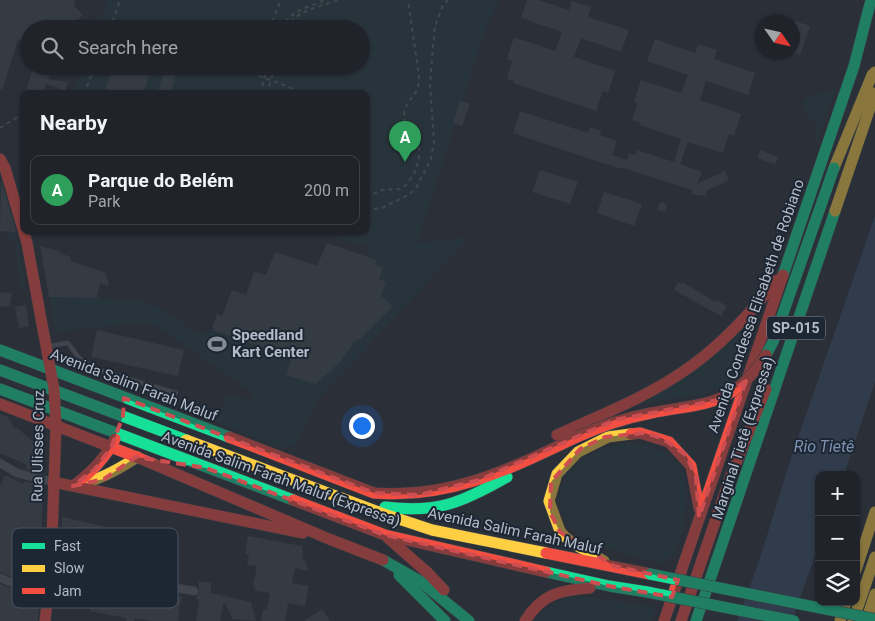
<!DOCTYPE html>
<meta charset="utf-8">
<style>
body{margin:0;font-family:Roboto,sans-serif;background:#282c32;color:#f1f3f6}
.controls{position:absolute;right:15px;bottom:15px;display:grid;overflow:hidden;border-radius:10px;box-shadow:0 1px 4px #0004}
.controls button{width:45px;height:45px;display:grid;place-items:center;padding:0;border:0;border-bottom:1px solid #3d4147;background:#20242a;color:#f1f3f6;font:25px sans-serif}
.compass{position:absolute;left:755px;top:15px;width:45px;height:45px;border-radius:50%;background:#20242a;box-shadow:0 1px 4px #0004;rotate:124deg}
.you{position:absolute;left:361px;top:425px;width:18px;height:18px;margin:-12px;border:4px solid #fff;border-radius:50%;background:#1a73e8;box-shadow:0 0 0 8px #1a73e833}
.badge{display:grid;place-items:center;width:32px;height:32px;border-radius:50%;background:#db2777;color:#fff;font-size:16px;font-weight:700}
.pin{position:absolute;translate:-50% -41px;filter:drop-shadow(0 1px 2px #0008)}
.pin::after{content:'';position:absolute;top:26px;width:18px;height:15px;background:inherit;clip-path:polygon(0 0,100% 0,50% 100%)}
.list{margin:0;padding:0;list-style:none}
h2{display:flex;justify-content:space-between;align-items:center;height:65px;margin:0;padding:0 20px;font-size:21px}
h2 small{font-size:16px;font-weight:400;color:#a2a4a8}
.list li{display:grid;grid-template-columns:32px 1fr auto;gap:15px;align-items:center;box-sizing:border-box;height:70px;margin:0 10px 10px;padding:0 10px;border:1px solid #3d4147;border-radius:10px}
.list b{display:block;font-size:19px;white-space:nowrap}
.list p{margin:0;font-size:16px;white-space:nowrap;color:#a2a4a8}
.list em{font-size:16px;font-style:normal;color:#a2a4a8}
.icon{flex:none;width:28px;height:28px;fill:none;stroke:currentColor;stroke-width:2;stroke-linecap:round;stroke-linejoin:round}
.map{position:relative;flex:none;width:875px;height:621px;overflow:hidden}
.search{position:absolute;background:#20242a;box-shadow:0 1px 4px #0004;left:20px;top:20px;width:350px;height:55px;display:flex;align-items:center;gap:12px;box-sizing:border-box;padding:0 18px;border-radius:28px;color:#a2a4a8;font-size:19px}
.panel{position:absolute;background:#20242a;box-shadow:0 1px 4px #0004;left:20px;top:90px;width:350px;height:145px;border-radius:10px}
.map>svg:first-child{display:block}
</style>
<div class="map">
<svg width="875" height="621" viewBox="0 0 875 621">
<rect width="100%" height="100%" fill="#2a3038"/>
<!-- green -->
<g fill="#273a3e">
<polygon points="107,0 500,0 486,28 417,243 469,237 317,401 296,444 292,447 281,448 216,422 227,394 253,401 250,391 157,326 150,324 108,326 63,331 56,333 49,297 97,298 139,300 149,303 161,308 200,335 205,334 211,329 292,359 382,267 375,265 377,260 366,256 370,245 352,243 318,231 366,231 366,94 74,94 84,66 361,66 361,29 97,29"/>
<polygon points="835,89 816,143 816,125 803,111 802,104 808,97"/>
<polygon points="8,232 16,232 26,290 22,290 14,239 7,238"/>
<polygon points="758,316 737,377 724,386 703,395 663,400 627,408 740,332"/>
<path d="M627 442C647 444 668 448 681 467 693 485 685 550 665 561 663 562 660 562 658 563 637 557 595 547 579 535 571 529 567 523 563 514 549 487 577 460 601 450 609 446 618 445 627 442Z"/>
<path d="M578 595 656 607 652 621H536C547 606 560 598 578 595Z"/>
</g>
<!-- water -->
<polygon fill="#384963" points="875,216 875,382 844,475 819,475 819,544 792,621 737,621 759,561 791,458"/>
<!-- building -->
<g fill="#444950">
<polygon points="0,0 75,0 74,6 83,15 68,29 29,29 29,46 18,40 2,90 0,89"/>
<polygon points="527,0 538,0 569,10 572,1 591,7 588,17 629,30 621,52 581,38 574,57 615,71 608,93 603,91 596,111 513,83 514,81 507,79 512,61 507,59 514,37 555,51 562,32 521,18"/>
<polygon points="795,21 810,26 800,55 792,52 796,42 792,41 792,28"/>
<polygon points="655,39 695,53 698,44 717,50 714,59 755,73 748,95 706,81 700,100 741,114 734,136 729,134 723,153 688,142 680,164 702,172 697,184 725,171 729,180 706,191 706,196 691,194 692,190 623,168 622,169 593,160 513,133 520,111 588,133 590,127 601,131 600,135 617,141 612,155 627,160 629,153 635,155 637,150 674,162 681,139 640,125 640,123 632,120 638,103 634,102 641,80 681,93 688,75 647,61"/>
<polygon points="34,66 52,66 48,79 68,82 65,91 46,84 43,94 25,94"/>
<polygon points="113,66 152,66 143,94 104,94"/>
<polygon points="165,70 177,73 170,94 157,94"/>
<polygon points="460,101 470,104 462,126 453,123"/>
<polygon points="760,150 778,157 775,164 757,158"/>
<polygon points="540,170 578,182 570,204 532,192"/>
<polygon points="1,180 15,227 16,232 0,231"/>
<polygon points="604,192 642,204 634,226 597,213"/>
<polygon points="660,202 667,204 665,212 657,210"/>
<polygon points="327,243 377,260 375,265 383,267 379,279 386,282 381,296 393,306 361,338 353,343 341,361 316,384 286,375 292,358 213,330 214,328 212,327 217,314 222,316 232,290 246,295 254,272 266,275 275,252 317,266"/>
<polygon points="40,246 59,251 59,253 71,257 70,261 106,273 109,286 100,283 97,298 49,297"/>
<polygon points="678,282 682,284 683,282 715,302 716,300 727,306 721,316 674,290"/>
<polygon points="0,292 12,293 9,307 0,306"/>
<polygon points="26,305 29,326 19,328 15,307"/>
<polygon points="97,330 184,350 178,376 91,357"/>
<polygon points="0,414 8,417 15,429 16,427 39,447 44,448 43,468 41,471 37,472 26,469 27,465 0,453"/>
<polygon points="5,475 24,484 25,481 40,485 43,487 40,578 33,584 29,584 0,572 0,486"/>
<polygon points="62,517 103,526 98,566 61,559"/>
<polygon points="248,536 302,546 303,554 302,560 306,561 308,571 295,568 292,583 309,586 305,606 288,603 285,621 261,621 263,610 267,610 270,593 256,591 253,586 257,566 247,565 249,555 245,554"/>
<polygon points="199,581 211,583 211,593 251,602 256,621 233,619 224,602 220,621 196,621 199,600 196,599 199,592"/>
<polygon points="0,584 39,600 38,621 0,621"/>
<polygon points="94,588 141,597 143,588 149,589 148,594 173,599 174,595 182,597 178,612 180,612 178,621 152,621 134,618 134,621 126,621 126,618 90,611 91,600"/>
<polygon points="322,609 330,621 304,621"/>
</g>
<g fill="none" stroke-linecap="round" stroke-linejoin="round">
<!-- lane casing -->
<g stroke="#484c53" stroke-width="5">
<polyline id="lane" points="49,346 68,343 79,358 95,369 176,393"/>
</g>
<!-- street casing -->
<g stroke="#484c53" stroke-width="9">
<g id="street">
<polyline points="0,463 17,473 53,482"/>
<polyline points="51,566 194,591"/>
<polyline points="0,578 49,598"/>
</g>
</g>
<!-- fast casing -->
<g stroke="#484c53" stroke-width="12">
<g id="fast">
<polyline points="783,275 854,66 871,0"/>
<polyline points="0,350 229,437"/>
<polyline points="0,370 186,440"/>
<polyline points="0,389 293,500"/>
<path d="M385 507C437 514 463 502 507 477"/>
<polyline points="383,560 420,581 469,621"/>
<polyline points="546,572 609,586 647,592"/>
<polyline points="399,575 445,621"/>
<polyline points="696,621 835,211"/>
</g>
</g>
<!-- slow casing -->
<g stroke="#484c53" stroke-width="12">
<g id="slow">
<polyline points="834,168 872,75 875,72"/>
<polyline points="835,211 875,93"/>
<polyline points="186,440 381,513 432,530 546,553"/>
<path d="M77 485C100 480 118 470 137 457"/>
<polyline points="604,561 574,544 564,536 560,531 549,501 557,474 578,452 608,437 631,434"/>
<polyline points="856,570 875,512"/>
<polyline points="840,621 846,602"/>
<polyline points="853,621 875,557"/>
<polyline points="866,621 875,594"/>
</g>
</g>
<!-- jam casing -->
<g stroke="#484c53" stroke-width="12">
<g id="jam">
<polyline points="0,159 5,168 27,243 54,389 56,426 51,566 45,621"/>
<polyline points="0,404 139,458 329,539 383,560"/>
<polyline points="631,434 640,433 669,442 691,466 699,508"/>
<path d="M557 435C600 415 645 398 684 371 720 347 750 314 777 280"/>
<path d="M229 437 374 493C450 499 510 469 577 437"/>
<polyline points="53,482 303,533"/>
<path d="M73 486C91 473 105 459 115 439"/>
<polyline points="293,500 385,535 546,572"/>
<polyline points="388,538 428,573 444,590"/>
<polyline points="546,553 650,574"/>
<path d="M525 621C542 594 560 590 590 588"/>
<polyline points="664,621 783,275"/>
<polyline points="681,621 730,478 766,389"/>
</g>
</g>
<!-- path -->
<g stroke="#5d636a" stroke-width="2" stroke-dasharray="4 4" stroke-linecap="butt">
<polyline points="110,29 120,0"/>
<polyline points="269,29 281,0"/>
<path d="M282 29C288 11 309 7 325 0"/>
<path d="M287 29C293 11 322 6 338 0"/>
<path d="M237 66C258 78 282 82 303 94"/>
<polyline points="253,75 256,66"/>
<polyline points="84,94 95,66"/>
<polyline points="260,94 268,66"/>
<polyline points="267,94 275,66"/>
<polyline points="0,128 21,115 24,116"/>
<polyline points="366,197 382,190 400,189 406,185 414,174 419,160 419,145 405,121 404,113 407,104 418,89 419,76 408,0"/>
<polyline points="366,210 382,208 410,194 416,188 431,159 434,141 430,85 433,46 435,26 443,5 448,0"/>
<polyline points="167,595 166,597 172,598"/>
</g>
<!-- lane -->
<use href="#lane" stroke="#5a5e66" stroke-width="4"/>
<!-- street -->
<use href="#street" stroke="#5a5e66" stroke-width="8"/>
<!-- fast -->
<use href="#fast" stroke="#16e098" stroke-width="11"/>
<!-- slow -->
<use href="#slow" stroke="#ffcf43" stroke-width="11"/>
<!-- jam -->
<use href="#jam" stroke="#f24e42" stroke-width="11"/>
<!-- fast-bridge casing -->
<g stroke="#474c53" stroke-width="12" stroke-linecap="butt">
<g id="fast-bridge">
<polyline points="766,355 773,342 834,168"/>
<polyline points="650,574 875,619"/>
<polyline points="647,592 794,621"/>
</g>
</g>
<!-- jam-bridge casing -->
<g stroke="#474c53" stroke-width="12" stroke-linecap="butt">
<path id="jam-bridge" d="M577 437C601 426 625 418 651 413 706 402 732 408 766 355"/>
</g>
<!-- fast-bridge -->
<use href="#fast-bridge" stroke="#16e098" stroke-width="11"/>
<!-- jam-bridge -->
<use href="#jam-bridge" stroke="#f24e42" stroke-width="11"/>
</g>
<!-- marked area -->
<path d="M0 0H875V621H0ZM746 381 699 517 696 477 686 455 662 438 644 433 605 437 580 449 551 482 550 512 560 532 614 566 678 580 672 597 609 586 385 535 206 468 136 457 104 479 73 486 95 469 111 448 123 416 124 398 374 493 419 495 479 480 615 420 718 400Z" fill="#2a3038" fill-opacity=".55" fill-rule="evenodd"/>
<path fill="none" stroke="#ce4d50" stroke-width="4" stroke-dasharray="10 6" stroke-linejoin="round" d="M746 381 699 517 696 477 686 455 662 438 644 433 605 437 580 449 551 482 550 512 560 532 614 566 678 580 672 597 609 586 385 535 206 468 136 457 104 479 73 486 95 469 111 448 123 416 124 398 374 493 419 495 479 480 615 420 718 400Z"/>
<!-- icons -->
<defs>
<g id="stadium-bare" transform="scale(1.5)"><path d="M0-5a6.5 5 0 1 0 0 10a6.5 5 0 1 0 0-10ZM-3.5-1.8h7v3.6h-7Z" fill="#848b96" stroke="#1d2633" stroke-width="2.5" paint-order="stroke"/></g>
</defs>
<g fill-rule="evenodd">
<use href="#stadium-bare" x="217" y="344"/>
</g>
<g text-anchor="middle" stroke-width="4" stroke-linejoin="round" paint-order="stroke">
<!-- shield labels -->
<rect fill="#1d2633" stroke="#878f9c" stroke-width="1" x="767" y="316.5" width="58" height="23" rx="4"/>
<g font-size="14" font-weight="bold" fill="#b4bcc9">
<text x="796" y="333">SP-015</text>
</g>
<!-- street labels -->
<g font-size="15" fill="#b4bcc9" stroke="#1d2633">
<text transform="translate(756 306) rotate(-71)" y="5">Avenida Condessa Elisabeth de Robiano</text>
<text transform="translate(134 385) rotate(21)" y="5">Avenida Salim Farah Maluf</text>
<text transform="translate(743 438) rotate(-72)" y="5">Marginal Tietê (Expressa)</text>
<text transform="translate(38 446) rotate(-89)" y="5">Rua Ulisses Cruz</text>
<text transform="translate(281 479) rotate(20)" y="5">Avenida Salim Farah Maluf (Expressa)</text>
<text transform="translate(515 531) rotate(12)" y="5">Avenida Salim Farah Maluf</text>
</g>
<!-- poi labels -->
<g font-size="15" font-weight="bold" fill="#b4bcc9" stroke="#1d2633" text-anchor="start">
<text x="232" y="340">Speedland<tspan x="232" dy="17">Kart Center</tspan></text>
</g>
<!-- water labels -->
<g font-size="16" font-style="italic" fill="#7c92b1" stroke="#1d2633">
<text x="824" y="452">Rio Tietê</text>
</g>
</g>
<!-- legend -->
<rect x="12" y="528" width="166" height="80" rx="8" fill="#1d2633" stroke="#4a5360" stroke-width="1"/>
<rect x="22" y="543" width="23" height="6" fill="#16e098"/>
<rect x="22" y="565" width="23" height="7" fill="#ffcf43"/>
<rect x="22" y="588" width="23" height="6" fill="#f24e42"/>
<g font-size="14" fill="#b4bcc9">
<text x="54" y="551">Fast</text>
<text x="54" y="573">Slow</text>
<text x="54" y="596">Jam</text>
</g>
</svg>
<div class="controls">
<button>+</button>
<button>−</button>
<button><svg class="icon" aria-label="layers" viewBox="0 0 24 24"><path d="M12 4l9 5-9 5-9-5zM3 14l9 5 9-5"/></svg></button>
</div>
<svg class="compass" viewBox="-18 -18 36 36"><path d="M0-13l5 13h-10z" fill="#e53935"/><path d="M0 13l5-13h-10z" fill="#a2a4a8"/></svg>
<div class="you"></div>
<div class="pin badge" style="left:405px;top:162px;background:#2e9e5b">A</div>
<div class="search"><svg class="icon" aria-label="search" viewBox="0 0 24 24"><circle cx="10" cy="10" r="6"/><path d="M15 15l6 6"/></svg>Search here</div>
<section class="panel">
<h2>Nearby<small></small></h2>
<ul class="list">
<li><span class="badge" style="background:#2e9e5b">A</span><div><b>Parque do Belém</b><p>Park</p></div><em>200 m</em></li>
</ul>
</section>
</div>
